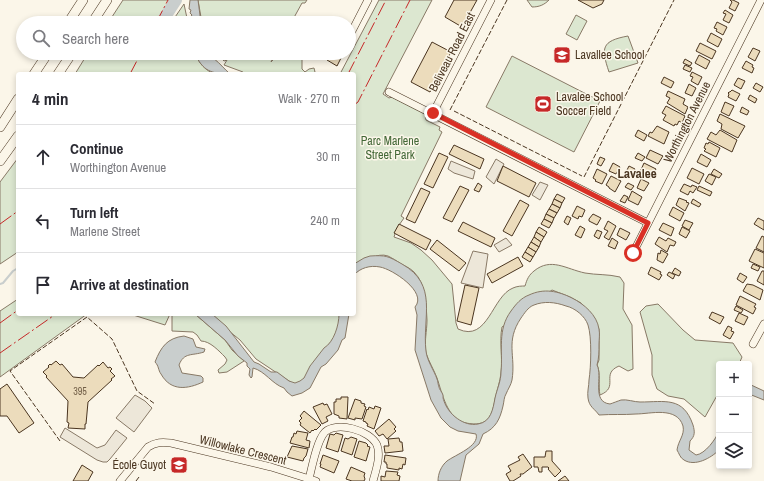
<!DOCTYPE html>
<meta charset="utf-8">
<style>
body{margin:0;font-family:"Archivo Narrow",sans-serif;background:#f7f7f7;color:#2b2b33}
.controls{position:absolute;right:12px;bottom:12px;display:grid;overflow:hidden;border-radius:4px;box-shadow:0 2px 6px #0003}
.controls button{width:36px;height:36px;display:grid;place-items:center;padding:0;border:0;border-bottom:1px solid #e1e1e2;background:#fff;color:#2b2b33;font:20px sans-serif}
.stop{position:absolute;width:12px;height:12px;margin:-9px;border:3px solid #d93025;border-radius:50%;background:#fff}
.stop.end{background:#d93025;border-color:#fff;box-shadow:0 1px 4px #0008}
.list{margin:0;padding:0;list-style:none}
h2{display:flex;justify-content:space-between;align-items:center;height:52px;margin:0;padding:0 16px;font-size:17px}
h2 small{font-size:13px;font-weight:400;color:#7c7c81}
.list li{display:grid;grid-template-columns:26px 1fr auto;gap:12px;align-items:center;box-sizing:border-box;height:64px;padding:0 16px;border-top:1px solid #e1e1e2}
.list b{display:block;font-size:15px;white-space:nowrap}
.list p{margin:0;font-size:13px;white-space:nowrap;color:#7c7c81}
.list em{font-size:13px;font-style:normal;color:#7c7c81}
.icon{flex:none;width:22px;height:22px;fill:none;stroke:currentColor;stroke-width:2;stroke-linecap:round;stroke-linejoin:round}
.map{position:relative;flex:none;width:764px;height:481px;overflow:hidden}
.search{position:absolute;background:#fff;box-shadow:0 2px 6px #0003;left:16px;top:16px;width:340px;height:44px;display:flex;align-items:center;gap:10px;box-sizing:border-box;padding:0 14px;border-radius:22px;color:#7c7c81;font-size:15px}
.panel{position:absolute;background:#fff;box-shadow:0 2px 6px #0003;left:16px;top:72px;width:340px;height:244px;border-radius:4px}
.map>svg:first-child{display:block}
</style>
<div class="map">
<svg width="764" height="481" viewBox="0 0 764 481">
<rect width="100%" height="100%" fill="#fbf6e9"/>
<!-- green -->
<g fill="#dce7d0" stroke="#887966">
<polygon points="123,0 174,0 159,23 108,23"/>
<polygon points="198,0 307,0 305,3 302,3 291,23 202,23"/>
<path d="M379 0H432L383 94 389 98 392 97 425 113 426 120 440 127 439 130 442 132 401 216 404 218 397 228 394 237 411 243 421 250 432 260 452 284 456 323 458 329C488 343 492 296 513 288 517 286 522 286 525 286 527 279 529 275 534 271 551 257 566 269 585 273 596 275 608 274 620 277L624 283 623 309 632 325 633 369 628 371 619 366C600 374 620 387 600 395 598 387 601 372 597 365L599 360V329L581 303 570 297 552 290 502 327C499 342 503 357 501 373 500 382 497 390 495 399 492 418 487 427 466 423 447 420 442 392 437 378 434 370 429 362 426 353 424 342 427 331 427 320 426 304 426 284 414 272 410 268 405 266 401 264 397 261 392 258 388 256 377 252 364 262 354 266V74H340Z"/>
<path d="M527 0H549C544 5 539 7 532 7Z"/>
<polygon points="184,4 188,23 171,23"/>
<polygon points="576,15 587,21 577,40 566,34"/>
<path d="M628 36 638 63 609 72C601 48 601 41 628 36Z"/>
<path d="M88 53H195C198 62 206 72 216 74H75Z"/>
<polygon points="205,53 275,53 271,62 280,53 298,53 302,57 302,69 305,72 309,69 314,68 315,72 312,74 243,74 243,72 224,65 227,60 224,61 218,55 214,58"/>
<polygon points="512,56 600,101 574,152 486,107"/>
<polygon points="18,158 18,252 0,264 0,182"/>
<polygon points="18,299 18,314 87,314 0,377 0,311"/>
<polygon points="658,304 683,330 695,340 733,343 742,357 739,364 719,364 719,392 705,417 684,399 668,396 657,389 652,375 652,355 640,312 646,306"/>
<polygon points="130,314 170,314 165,325"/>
<path d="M172 314H195L225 340 232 350 244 361 227 372 219 373 218 370 225 364 227 360 225 357C219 351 210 341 201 341L197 335 193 332 172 331Z"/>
<polygon points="208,314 343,314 341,328 298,387 256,359 240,340"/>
</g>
<!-- parking -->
<g fill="#ede7d9" stroke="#887966">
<polygon points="496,159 504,164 494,184 486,177"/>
<polygon points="451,161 475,171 473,179 454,173 448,169"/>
<polygon points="540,182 548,185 540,200 532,195"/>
<polygon points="506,238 512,245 499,252 494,245"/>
<polygon points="473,251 488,254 483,288 461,283"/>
<polygon points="135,395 145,401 152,408 134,432 116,418"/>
<polygon points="65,428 97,448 105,445 116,430 127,438 110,459 107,462 103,462 97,460 60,437"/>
</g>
<!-- water -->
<g fill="#c9cecd" stroke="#887966">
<polygon points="190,0 198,0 201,23 188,23 189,19 192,15 190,13 191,10 189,9"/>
<path d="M195 53C213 53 218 63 230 74 212 74 202 71 195 53Z"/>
<path d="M370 256C386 255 388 256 402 264 439 285 422 317 426 351 427 361 434 370 437 379 438 381 438 385 439 387 439 389 442 392 443 395 443 397 443 399 444 401 448 414 464 427 478 424 491 422 493 409 495 398 497 389 501 381 501 372 503 350 497 330 511 311 516 304 521 298 529 295 544 288 558 291 572 298 584 304 597 315 599 329 600 334 599 340 599 344 599 352 599 358 597 365 603 376 591 402 610 404 613 403 618 401 621 400 627 399 634 402 640 402 665 402 683 396 693 425 695 432 695 436 690 441L689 450 696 455C705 454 716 439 719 431V450C711 458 695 467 684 460 680 458 679 453 677 450 678 441 685 435 683 426 677 406 650 414 636 414 623 415 612 414 599 415 595 409 589 407 588 398 587 392 589 386 589 380 591 367 592 337 588 325 585 316 575 308 566 306 555 302 544 301 534 305 528 307 524 314 521 318 505 342 516 355 512 380 511 385 508 389 506 394 504 397 504 402 503 406 500 419 496 428 483 434L479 444 466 455 460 481H438C438 474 441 466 447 461 455 455 480 446 476 434L458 431 450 427 441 418 431 400 415 350 417 315 415 307C428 292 392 269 380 267 370 265 360 268 354 275V264L364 258Z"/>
<path d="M195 314H212L226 326 254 362 259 364 271 372H277L289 381 295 383 300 381 304 378 310 366 324 348C334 342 339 325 339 314H349L345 338 342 340 338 350 326 364 321 367 310 388 302 393 292 396 287 392 284 388C272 384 265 371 253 368L252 377 251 378 249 375 250 369 247 366V363L238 356 225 340Z"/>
<path d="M184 336 193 339 196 347 205 349 204 352C192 356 184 352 179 365L182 373 201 376 203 378V382C188 389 171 392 161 374 158 370 159 366 155 362 161 347 167 338 184 336Z"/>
<polygon points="749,384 764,391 764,400 749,394"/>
</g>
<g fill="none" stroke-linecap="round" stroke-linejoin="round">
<!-- stream -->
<polyline stroke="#c9cecd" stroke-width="2" points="0,284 3,283 13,271 18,268"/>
<!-- river -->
<polyline stroke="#c9cecd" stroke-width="12" points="161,23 176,0"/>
</g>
<!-- building -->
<g fill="#ecdcbc" stroke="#4a3520">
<polygon points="454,0 477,0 462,27 445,17"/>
<polygon points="578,0 604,0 602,4 593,8"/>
<polygon points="730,0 733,0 739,3 735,11 729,8 732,2"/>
<polygon points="725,10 733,15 729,23 723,20 726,14 723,13"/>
<polygon points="717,22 727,27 723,35 716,31 717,29 714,28"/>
<polygon points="711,33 722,39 718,47 707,41"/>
<polygon points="432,42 451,52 430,92 411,82"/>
<polygon points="700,43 716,51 712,59 696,51"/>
<polygon points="753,48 760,51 755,61 748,57"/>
<polygon points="327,53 336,53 342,56 337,66 327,60 328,58 325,57"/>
<polygon points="699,55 710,61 706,69 695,63"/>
<polygon points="685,59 692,63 690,66 683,63"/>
<polygon points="746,61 753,65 752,67 754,68 752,73 742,68"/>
<polygon points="685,65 692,68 690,72 683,69"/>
<polygon points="692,72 702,77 698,85 691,81 693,77 690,76"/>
<polygon points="664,77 674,82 671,88 661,83"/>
<polygon points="738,78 745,81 741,89 734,85"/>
<polygon points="756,83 763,87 760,92 753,88"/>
<polygon points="689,84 696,88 692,96 685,93"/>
<polygon points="732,90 740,94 736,101 728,97 729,94 728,93 729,92 730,92"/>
<polygon points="668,91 685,99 683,104 688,107 685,114 667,103 670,98 666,96"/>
<polygon points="750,95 757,99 755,103 748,99"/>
<polygon points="725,102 734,106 729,116 721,112"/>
<polygon points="666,106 685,116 682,123 679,121 677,125 675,124 674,126 663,120 666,115 662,113"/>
<polygon points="742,107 749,111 747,115 740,112"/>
<polygon points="720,114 745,126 738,138 721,129 722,124 717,121"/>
<polygon points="657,126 669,132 664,144 648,136 650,132 652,133"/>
<polygon points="638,130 647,135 644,141 635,136"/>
<polygon points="720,130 737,140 732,152 707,139 711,132 716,135"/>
<polygon points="709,142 720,148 716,157 704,151 706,149 704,148 706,143 708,144"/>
<polygon points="454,145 484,159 480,169 449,154"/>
<polygon points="650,150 663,156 658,164 646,158"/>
<polygon points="439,153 448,157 433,188 424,184"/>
<polygon points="638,153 645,157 642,161 635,158"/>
<polygon points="701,154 711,160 707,167 697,162"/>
<polygon points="600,157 605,159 601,166 597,164"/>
<polygon points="613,163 620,167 616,174 609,171"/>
<polygon points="644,163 656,169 651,178 640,172"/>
<polygon points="503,166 536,183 529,197 497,181"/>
<polygon points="629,166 635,169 633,173 627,170"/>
<polygon points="692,168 704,174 699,184 687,178"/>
<polygon points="597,169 607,174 602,184 595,181 596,180 593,178"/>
<polygon points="714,169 722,174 719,178 711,174"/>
<polygon points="709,174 716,177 712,185 705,181"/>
<polygon points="611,176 621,181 615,192 609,188 609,187 606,185"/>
<polygon points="641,179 649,183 644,191 637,188"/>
<polygon points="478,183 482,186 479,192 474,190"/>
<polygon points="628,183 634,186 631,190 625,187"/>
<polygon points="684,184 691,187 692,185 697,187 693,193 690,191 688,195 680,191"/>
<polygon points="460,186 469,190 452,222 443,218"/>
<polygon points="699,186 712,192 710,196 697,190"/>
<polygon points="421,188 430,192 415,223 406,219"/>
<polygon points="632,191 642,197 638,205 628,200"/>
<polygon points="557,194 565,198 562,203 554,199"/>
<polygon points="624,195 628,197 625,203 620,201"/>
<polygon points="679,198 687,201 686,202 689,203 685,211 676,205"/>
<polygon points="554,199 562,203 560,208 552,204"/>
<polygon points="693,199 701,204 699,207 691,203"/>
<polygon points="520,200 529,205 512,236 503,231"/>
<polygon points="552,204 560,208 557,213 549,209"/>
<polygon points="577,206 585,210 582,217 579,216 578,219 572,216"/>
<polygon points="673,207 684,213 680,221 669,215"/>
<polygon points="549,209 557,213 554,218 546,214"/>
<polygon points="546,214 554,218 552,223 544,219"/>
<polygon points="593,214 601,218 597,225 589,221 589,219"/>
<polygon points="567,216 571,218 568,225 564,222"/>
<polygon points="758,218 764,221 764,230 754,224"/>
<polygon points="544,219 552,223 549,228 541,224"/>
<polygon points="685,220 693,223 689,230 682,226"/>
<polygon points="608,221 616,226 609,240 604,237 608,231 604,229"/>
<polygon points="463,222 495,238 491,247 458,231"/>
<polygon points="663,223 674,228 671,236 659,230"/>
<polygon points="399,224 431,240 426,250 394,233"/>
<polygon points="580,226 585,229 581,238 575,235"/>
<polygon points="539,227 547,232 544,237 536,232"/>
<polygon points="682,227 690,231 686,238 679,234"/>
<polygon points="620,228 630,233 626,240 617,235"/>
<polygon points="597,230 602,232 599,239 594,236"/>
<polygon points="536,232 544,237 541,242 534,237"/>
<polygon points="762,236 764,237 764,252 756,248"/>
<polygon points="534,237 541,242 539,247 531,242"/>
<polygon points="659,237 666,241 668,238 676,242 674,246 670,245 667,252 655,244"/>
<polygon points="612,238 618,242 615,249 608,246"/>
<polygon points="437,240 466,263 459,271 430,249"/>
<polygon points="531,242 539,247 536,252 528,247"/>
<polygon points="528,247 536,252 533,257 525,252"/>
<polygon points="755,249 764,253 764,268 749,261"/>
<polygon points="661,250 668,254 663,263 657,260 658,253 660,254"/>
<polygon points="525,252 533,257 530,262 522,257"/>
<polygon points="518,257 523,266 492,283 487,274"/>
<polygon points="753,264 760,267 758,271 751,268"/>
<polygon points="651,267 661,272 660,274 662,275 659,280 648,274"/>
<polygon points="675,268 681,272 679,276 672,273"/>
<polygon points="762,271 764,271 764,285 757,281"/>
<polygon points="669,272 675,275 673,279 667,275"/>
<polygon points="740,273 747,277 743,283 737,279"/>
<polygon points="747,284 753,285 763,290 760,300 743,291"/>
<polygon points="465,285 479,288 471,325 457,321"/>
<polygon points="740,296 756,304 754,307 756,308 753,314 736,305"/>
<polygon points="736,306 743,310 741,313 734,310"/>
<polygon points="712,312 724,317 720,324 709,318"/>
<polygon points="739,313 748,317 744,325 735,321"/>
<polygon points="728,326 732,328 731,331 734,332 730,339 723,335"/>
<polygon points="56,361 60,365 62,364 73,377 84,378 98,365 99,366 103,362 108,368 110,367 112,369 110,371 115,376 111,379 112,380 88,402 86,424 85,424 85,429 68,428 69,423 67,422 68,401 46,377 47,376 43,372 49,367 48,366 50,364 51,365"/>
<polygon points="7,384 34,423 19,433 7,416 0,416 0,389"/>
<polygon points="341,397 348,397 347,419 339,418 339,416 334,414 334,402 336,402 336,399 341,399"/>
<polygon points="355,399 361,401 361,403 365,404 364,406 366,407 362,419 355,418 355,420 348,418"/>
<polygon points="323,403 324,405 327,404 332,414 326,417 328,421 322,424 313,407"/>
<polygon points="375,406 381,408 374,429 367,426 368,424 366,423 366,422 363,421 367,409 368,410 369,407 374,409"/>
<polygon points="304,411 321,425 316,430 315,429 313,431 312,430 310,433 300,425 301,423 299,421 302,418 300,416"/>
<polygon points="389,419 396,427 394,429 396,431 387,439 383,434 379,436 375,431"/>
<polygon points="297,431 308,433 306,440 310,441 309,448 290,443 292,437 293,437 294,433 296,434"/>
<polygon points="336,433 343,435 338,452 326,448 330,434 334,435"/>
<polygon points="351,437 357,439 352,455 341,451 345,438 348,439"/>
<polygon points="399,438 400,442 402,442 403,451 385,453 384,446 389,446 388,439"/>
<polygon points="359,441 366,443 368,445 367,446 370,447 366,461 354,457"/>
<polygon points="292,446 308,449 306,456 304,458 303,461 287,457"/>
<polygon points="546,451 552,451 552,461 561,471 555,477 548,469 549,468 548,467 542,467 542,472 539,472 538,467 534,467 534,457 545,457"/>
<polygon points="523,454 532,467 523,474 520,474 521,476 513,481 510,481 506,474 511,471 508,466 520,460 518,457"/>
<polygon points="323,455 339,461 334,473 320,467 321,464 320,464"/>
<polygon points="385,455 406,458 405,465 403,464 402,469 399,468 399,470 387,468 387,464 386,464 386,462 384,462"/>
<polygon points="82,465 93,472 88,481 73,481"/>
<polygon points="351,467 365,473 364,476 365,479 364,481 352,481 346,479"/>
<polygon points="386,471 398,472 397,475 400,476 399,481 381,481 381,476 385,477"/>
<polygon points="565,476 569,481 558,481"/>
</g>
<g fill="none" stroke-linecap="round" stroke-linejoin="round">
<!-- minor casing -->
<g stroke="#4a3520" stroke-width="8">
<g id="minor">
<polyline points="349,34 351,33 368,0"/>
<polyline points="389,92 648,223"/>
<polyline points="433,113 491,0"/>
<polyline points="633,253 761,0"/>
<polyline points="753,344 764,324"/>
<path d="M309 479C312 467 317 440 325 432 337 421 370 430 377 445 381 456 376 470 373 481"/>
<path d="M120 481 148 447C156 442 162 442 171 443L271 467 316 481"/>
</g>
</g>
<!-- major casing -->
<g stroke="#4a3520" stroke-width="10">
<g id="major">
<polyline points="68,23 83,0"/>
<polyline points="92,23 107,0"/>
<polyline points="34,74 48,53"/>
<polyline points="58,74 72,53"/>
<polyline points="0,127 18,99"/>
<polyline points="0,161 18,136"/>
</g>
</g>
<!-- minor -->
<use href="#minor" stroke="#fbf6e9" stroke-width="7"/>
<!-- major -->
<use href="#major" stroke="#fbf6e9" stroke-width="9"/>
<!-- fence -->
<g stroke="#4a3520" stroke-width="1" stroke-dasharray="5 2" stroke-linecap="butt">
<polyline points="450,110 507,0"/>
<polyline points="454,111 582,176"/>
<polyline points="584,177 674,0"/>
<polyline points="60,441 10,371 87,317 112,339 137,391 155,404"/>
<polyline points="136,481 139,477"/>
</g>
<!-- power -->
<g stroke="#c62828" stroke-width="1" stroke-dasharray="14 3 2 3" stroke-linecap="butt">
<polyline points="156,23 168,0"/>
<polyline points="130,74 141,53"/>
<polyline points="348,74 386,0"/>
<polyline points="354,105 358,102 410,0"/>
<polyline points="0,224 18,211"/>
<polyline points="0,323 18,310"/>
<polyline points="0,353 56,314"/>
</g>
</g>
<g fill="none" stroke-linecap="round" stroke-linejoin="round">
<!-- route -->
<polyline stroke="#d93025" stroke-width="5" points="433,113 648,223 633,253"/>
</g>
<!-- icons -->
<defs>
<g id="school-square" transform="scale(0.9)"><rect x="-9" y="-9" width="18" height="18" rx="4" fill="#c62828" stroke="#fbf6e9"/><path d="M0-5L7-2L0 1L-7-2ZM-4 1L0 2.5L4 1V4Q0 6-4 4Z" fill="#fff"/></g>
<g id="stadium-square" transform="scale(0.9)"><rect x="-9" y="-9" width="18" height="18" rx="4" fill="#c62828" stroke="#fbf6e9"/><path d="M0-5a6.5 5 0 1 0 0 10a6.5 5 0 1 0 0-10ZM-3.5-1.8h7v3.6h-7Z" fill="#fff"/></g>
</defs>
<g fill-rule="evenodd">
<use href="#school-square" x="562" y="55"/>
<use href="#stadium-square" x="543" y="104"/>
<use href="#school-square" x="179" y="465"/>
</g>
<g text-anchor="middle" stroke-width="3" stroke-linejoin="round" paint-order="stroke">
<!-- number labels -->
<g font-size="10" fill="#725f47">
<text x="80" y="395">395</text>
</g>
<!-- street labels -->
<g font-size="12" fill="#4a3520" stroke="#fbf6e9">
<text transform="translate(452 52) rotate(-63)" y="4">Beliveau Road East</text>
<text transform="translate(687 122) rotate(-63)" y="4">Worthington Avenue</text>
<text transform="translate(243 450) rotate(14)" y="4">Willowlake Crescent</text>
</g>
<!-- poi labels -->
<g font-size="12" fill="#4a3520" stroke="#fbf6e9" text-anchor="start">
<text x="575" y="59">Lavallee School</text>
<text x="556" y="101">Lavalee School<tspan x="556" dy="14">Soccer Field</tspan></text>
<text x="166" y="469" text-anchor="end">École Guyot</text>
</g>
<!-- park labels -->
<g font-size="12" fill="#436837" stroke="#fbf6e9">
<text x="390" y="145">Parc Marlene<tspan x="390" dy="14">Street Park</tspan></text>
</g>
<!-- neighbourhood labels -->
<g font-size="13" font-weight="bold" fill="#4a3520" stroke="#fbf6e9">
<text x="637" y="178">Lavalee</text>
</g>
</g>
</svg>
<div class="controls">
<button>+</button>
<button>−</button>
<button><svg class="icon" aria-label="layers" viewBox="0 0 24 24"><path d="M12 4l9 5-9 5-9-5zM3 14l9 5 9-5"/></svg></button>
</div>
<div class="stop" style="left:633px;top:253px"></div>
<div class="stop end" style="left:433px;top:113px"></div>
<div class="search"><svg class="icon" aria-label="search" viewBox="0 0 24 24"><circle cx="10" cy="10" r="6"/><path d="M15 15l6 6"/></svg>Search here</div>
<section class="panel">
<h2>4 min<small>Walk · 270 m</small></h2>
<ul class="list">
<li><svg class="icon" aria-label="ahead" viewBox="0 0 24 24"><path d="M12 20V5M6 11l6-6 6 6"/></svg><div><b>Continue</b><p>Worthington Avenue</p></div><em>30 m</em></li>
<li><svg class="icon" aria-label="left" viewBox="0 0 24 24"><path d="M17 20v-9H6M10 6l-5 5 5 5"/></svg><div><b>Turn left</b><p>Marlene Street</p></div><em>240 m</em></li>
<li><svg class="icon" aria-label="arrive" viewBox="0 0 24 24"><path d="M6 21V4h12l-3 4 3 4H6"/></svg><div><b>Arrive at destination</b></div></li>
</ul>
</section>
</div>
